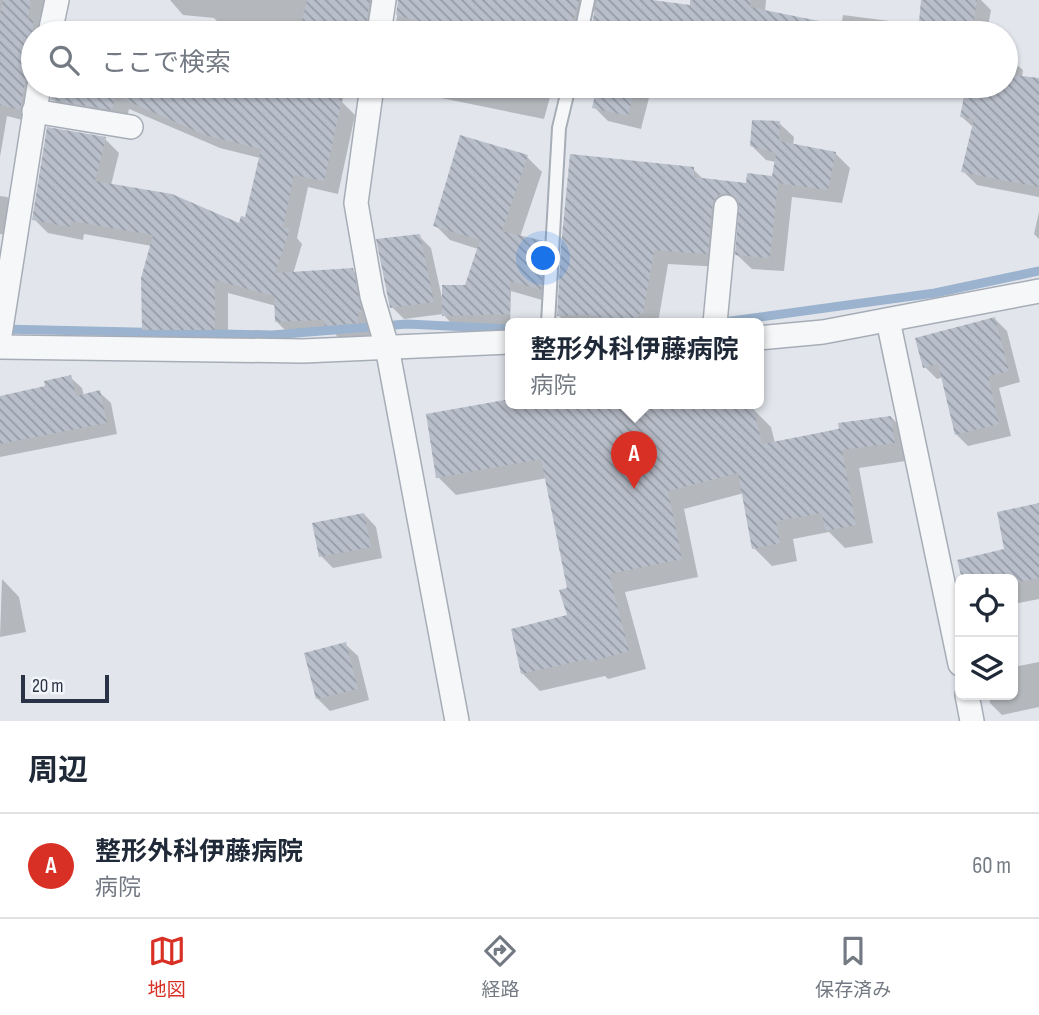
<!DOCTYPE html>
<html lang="ja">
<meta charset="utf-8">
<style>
body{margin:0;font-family:"Sofia Sans Condensed","Noto Sans JP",sans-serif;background:#f2f2f3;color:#1f2937}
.controls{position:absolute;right:21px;bottom:21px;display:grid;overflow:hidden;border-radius:10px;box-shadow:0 2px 5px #0004}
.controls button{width:63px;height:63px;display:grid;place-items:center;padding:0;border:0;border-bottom:2px solid #e0e1e3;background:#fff;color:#1f2937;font:35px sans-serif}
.scale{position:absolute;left:21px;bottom:18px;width:88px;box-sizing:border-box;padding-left:7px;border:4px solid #293345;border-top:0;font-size:19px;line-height:24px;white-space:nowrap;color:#293345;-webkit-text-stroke:5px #f2f5f9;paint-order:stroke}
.you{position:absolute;left:544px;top:259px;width:24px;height:24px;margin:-18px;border:5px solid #fff;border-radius:50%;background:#1a73e8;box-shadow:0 0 0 10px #1a73e833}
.badge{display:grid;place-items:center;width:46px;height:46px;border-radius:50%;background:#d93025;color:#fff;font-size:23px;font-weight:700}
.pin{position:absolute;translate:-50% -58px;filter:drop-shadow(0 2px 4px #0008)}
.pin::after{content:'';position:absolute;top:37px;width:24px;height:21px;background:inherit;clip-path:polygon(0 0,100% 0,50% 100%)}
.popup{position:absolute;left:505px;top:318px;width:259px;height:91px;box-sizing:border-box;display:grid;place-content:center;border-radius:10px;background:#fff;filter:drop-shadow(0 2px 5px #0005);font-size:23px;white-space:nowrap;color:#747a83}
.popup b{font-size:26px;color:#1f2937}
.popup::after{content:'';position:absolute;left:50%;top:100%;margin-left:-14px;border:14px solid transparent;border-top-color:#fff}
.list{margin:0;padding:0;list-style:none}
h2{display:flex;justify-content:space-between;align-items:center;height:91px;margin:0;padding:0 28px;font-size:30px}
h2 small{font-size:23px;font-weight:400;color:#747a83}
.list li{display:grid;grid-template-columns:46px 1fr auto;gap:21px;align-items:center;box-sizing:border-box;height:105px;padding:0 28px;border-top:2px solid #e0e1e3}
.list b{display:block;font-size:26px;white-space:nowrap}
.list p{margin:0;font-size:23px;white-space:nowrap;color:#747a83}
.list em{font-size:23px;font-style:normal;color:#747a83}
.icon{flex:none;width:38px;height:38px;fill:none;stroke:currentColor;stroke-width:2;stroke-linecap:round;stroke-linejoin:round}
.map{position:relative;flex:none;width:1039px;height:721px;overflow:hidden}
.search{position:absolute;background:#fff;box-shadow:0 2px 5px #0004;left:21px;right:21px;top:21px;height:77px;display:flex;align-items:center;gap:18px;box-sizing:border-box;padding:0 24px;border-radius:38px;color:#747a83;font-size:26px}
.sheet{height:196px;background:#fff}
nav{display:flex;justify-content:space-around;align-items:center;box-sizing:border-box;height:98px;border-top:2px solid #e0e1e3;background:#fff;font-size:19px;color:#747a83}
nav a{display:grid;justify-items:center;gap:4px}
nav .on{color:#d93025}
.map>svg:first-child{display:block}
</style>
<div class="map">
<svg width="1039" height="721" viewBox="0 0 1039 721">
<defs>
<pattern id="building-back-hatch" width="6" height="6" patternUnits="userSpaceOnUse" patternTransform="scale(1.75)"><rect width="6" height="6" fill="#b9bfca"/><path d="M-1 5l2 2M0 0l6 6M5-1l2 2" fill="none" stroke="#969ca6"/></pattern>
</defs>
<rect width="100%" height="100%" fill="#e2e6ec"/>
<!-- shadow -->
<g fill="#0003">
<polygon points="0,0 53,0 49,33 33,33 33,86 53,86 48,87 34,123 7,116 0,157"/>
<polygon points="170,0 394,0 382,33 268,33 225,29 214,18 183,15"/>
<polygon points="394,0 649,0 691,7 692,0 766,0 765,12 841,27 843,15 920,25 923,0 981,0 991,10 987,33 592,33 596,12 593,11 586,33 394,33 400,1"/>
<polygon points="67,28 98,33 65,33"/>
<polygon points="1006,56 1023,70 1022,78 1039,80 1039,197 977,185 963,171 974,128 962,117 967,86 1006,86"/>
<polygon points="54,86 194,86 208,92 210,86 346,86 342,102 355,115 338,194 308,187 297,238 302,244 293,274 352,269 366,284 371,337 340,339 335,334 291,336 277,322 276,306 228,293 228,343 157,343 144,329 152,246 84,234 83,240 48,233 34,219 105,139 119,153 111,185 241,225 246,219 260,158 220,148 129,109 126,123 67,113 53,99"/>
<polygon points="390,86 553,86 544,119 397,89"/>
<polygon points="599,86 652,86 641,129 608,121 594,107"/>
<polygon points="864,86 887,86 887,89"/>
<polygon points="779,123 794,137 793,146 835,153 850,168 842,203 792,197 784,271 752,269 737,255 740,208 736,208 721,267 668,264 658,323 566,323 559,316 693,169 704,180 748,185 773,178 776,162 766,160 752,146"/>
<polygon points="527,157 542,172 520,237 543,243 558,258 556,304 511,291 510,329 458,331 443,314 404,319 392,307 419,236 431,248 442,298 466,287 478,249 450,240 435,225"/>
<polygon points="0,196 7,197 21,211 17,236 0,234"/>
<polygon points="1039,212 1039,239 1034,234"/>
<polygon points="995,319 1007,331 1020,382 999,388 1011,436 968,446 956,434 943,377 937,379 925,367"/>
<polygon points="70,377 82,388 84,396 99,392 111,403 117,434 0,457 0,397 47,388"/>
<polygon points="510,403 741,403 743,410 753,409 771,427 775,443 891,417 909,435 912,460 859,468 873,543 845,548 829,532 793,539 797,561 772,566 754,548 744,493 684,509 698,577 625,592 646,669 608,679 605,676 540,691 522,673 569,616 569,590 547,478 456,495 438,477"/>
<polygon points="1039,505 1039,599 1013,604 1013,579 963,579 959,561 1007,551"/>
<polygon points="364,514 376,527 382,558 333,568 321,556"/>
<polygon points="2,579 19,597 26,632 0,637"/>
<polygon points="345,644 358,656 369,700 330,711 317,698"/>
<polygon points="1039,662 1039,707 1002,715 990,703 989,695 1013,695 1013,667"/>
</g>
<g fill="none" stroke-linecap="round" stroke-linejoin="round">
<!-- stream -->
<g stroke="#9bb3ce" stroke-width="9">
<polyline points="716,323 935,293 1039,271"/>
<polyline points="1,329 272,335 407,324 510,329"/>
</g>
</g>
<!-- building -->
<g fill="url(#building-back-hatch)">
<polygon points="3,0 31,0 28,18 33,19 33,73 25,83 20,110 0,105 0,15"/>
<polygon points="307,0 370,0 365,33 299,33"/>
<polygon points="398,0 579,0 570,33 458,33 396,15"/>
<polygon points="597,0 652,0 690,5 690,0 751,0 750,7 824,22 823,33 590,33"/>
<polygon points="921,0 977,0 972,33 918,33"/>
<polygon points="1006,74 1039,78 1039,187 961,172 974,119 960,117 966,86 1006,86"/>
<polygon points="53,86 329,86 327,95 342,99 324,181 294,175 283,227 290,229 275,273 353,268 362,312 358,312 358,323 325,326 324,320 275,322 274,296 215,280 215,330 142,330 141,278 153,235 71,221 70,227 32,220 47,127 106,137 95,181 172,194 239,223 241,216 245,217 261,149 205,135 116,96 112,110 51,100"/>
<polygon points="597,86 635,86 628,116 592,108"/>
<polygon points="752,120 780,121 779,141 836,152 828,190 778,183 770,258 735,255 739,202 734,195 721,194 715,198 712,206 708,254 654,250 643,314 638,314 637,323 587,315 557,316 561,246 570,154 694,167 694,177 746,183 747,173 772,176 776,153 750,146"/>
<polygon points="460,135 528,155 502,231 544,241 541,290 510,281 510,314 442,316 442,285 465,285 480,240 433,226"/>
<polygon points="420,234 434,302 390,308 376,239"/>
<polygon points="995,317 1009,371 988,376 999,424 955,435 938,364 923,368 915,338"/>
<polygon points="71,375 76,396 100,390 107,423 0,444 0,396 45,386 44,381"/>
<polygon points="510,399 510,403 728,403 729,409 753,407 762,444 839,429 838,423 891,416 895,443 842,450 856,525 825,531 822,513 776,521 780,543 752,549 738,473 668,491 682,559 609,574 629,651 589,662 588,659 521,674 511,629 567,615 559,590 567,588 541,459 436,478 426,414"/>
<polygon points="1039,503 1039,578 1013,583 1013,579 962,579 957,560 1004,549 997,512"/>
<polygon points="364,513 371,547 319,557 312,523"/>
<polygon points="346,642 358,689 316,699 304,653"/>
</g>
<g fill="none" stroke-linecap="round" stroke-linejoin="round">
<!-- service casing -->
<g stroke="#a7adb7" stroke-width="16">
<g id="service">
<polyline points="581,33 588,0"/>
<polyline points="548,323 559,128 569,86"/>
</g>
</g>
<!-- minor casing -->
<g stroke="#a7adb7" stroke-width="26">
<g id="minor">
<polyline points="50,33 57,0"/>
<polyline points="379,33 384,0"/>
<polyline points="372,86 356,203 372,296 387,347 457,721"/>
<polyline points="34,111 131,127"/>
<polyline points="888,320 960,664"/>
<polyline points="715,323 726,207"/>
<polyline points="0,335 39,86"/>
<polyline points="758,338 823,332 1039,291"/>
<polyline points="0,347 303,351 510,342"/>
<polyline points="967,695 972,721"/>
</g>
</g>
<!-- service -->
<use href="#service" stroke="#f6f7f9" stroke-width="12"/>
<!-- minor -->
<use href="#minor" stroke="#f6f7f9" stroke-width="23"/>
</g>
</svg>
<div class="controls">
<button><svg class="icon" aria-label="locate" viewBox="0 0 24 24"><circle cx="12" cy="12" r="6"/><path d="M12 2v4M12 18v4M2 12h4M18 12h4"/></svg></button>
<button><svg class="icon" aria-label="layers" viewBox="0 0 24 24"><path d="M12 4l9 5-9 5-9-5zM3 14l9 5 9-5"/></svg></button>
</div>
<div class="scale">20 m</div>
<div class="you"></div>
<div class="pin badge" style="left:634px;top:489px">A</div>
<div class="popup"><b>整形外科伊藤病院</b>病院</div>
<div class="search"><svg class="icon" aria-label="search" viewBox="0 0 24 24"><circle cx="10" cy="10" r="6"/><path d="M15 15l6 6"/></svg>ここで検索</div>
</div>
<section class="sheet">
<h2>周辺<small></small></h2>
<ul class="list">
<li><span class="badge">A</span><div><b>整形外科伊藤病院</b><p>病院</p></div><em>60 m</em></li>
</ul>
</section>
<nav>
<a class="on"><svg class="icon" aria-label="map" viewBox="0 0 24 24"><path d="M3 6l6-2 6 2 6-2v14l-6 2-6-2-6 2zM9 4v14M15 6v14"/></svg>地図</a>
<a><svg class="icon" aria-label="directions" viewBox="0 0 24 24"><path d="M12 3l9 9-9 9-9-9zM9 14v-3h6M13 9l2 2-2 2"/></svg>経路</a>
<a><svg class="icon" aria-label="saved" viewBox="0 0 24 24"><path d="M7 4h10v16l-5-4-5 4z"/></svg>保存済み</a>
</nav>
